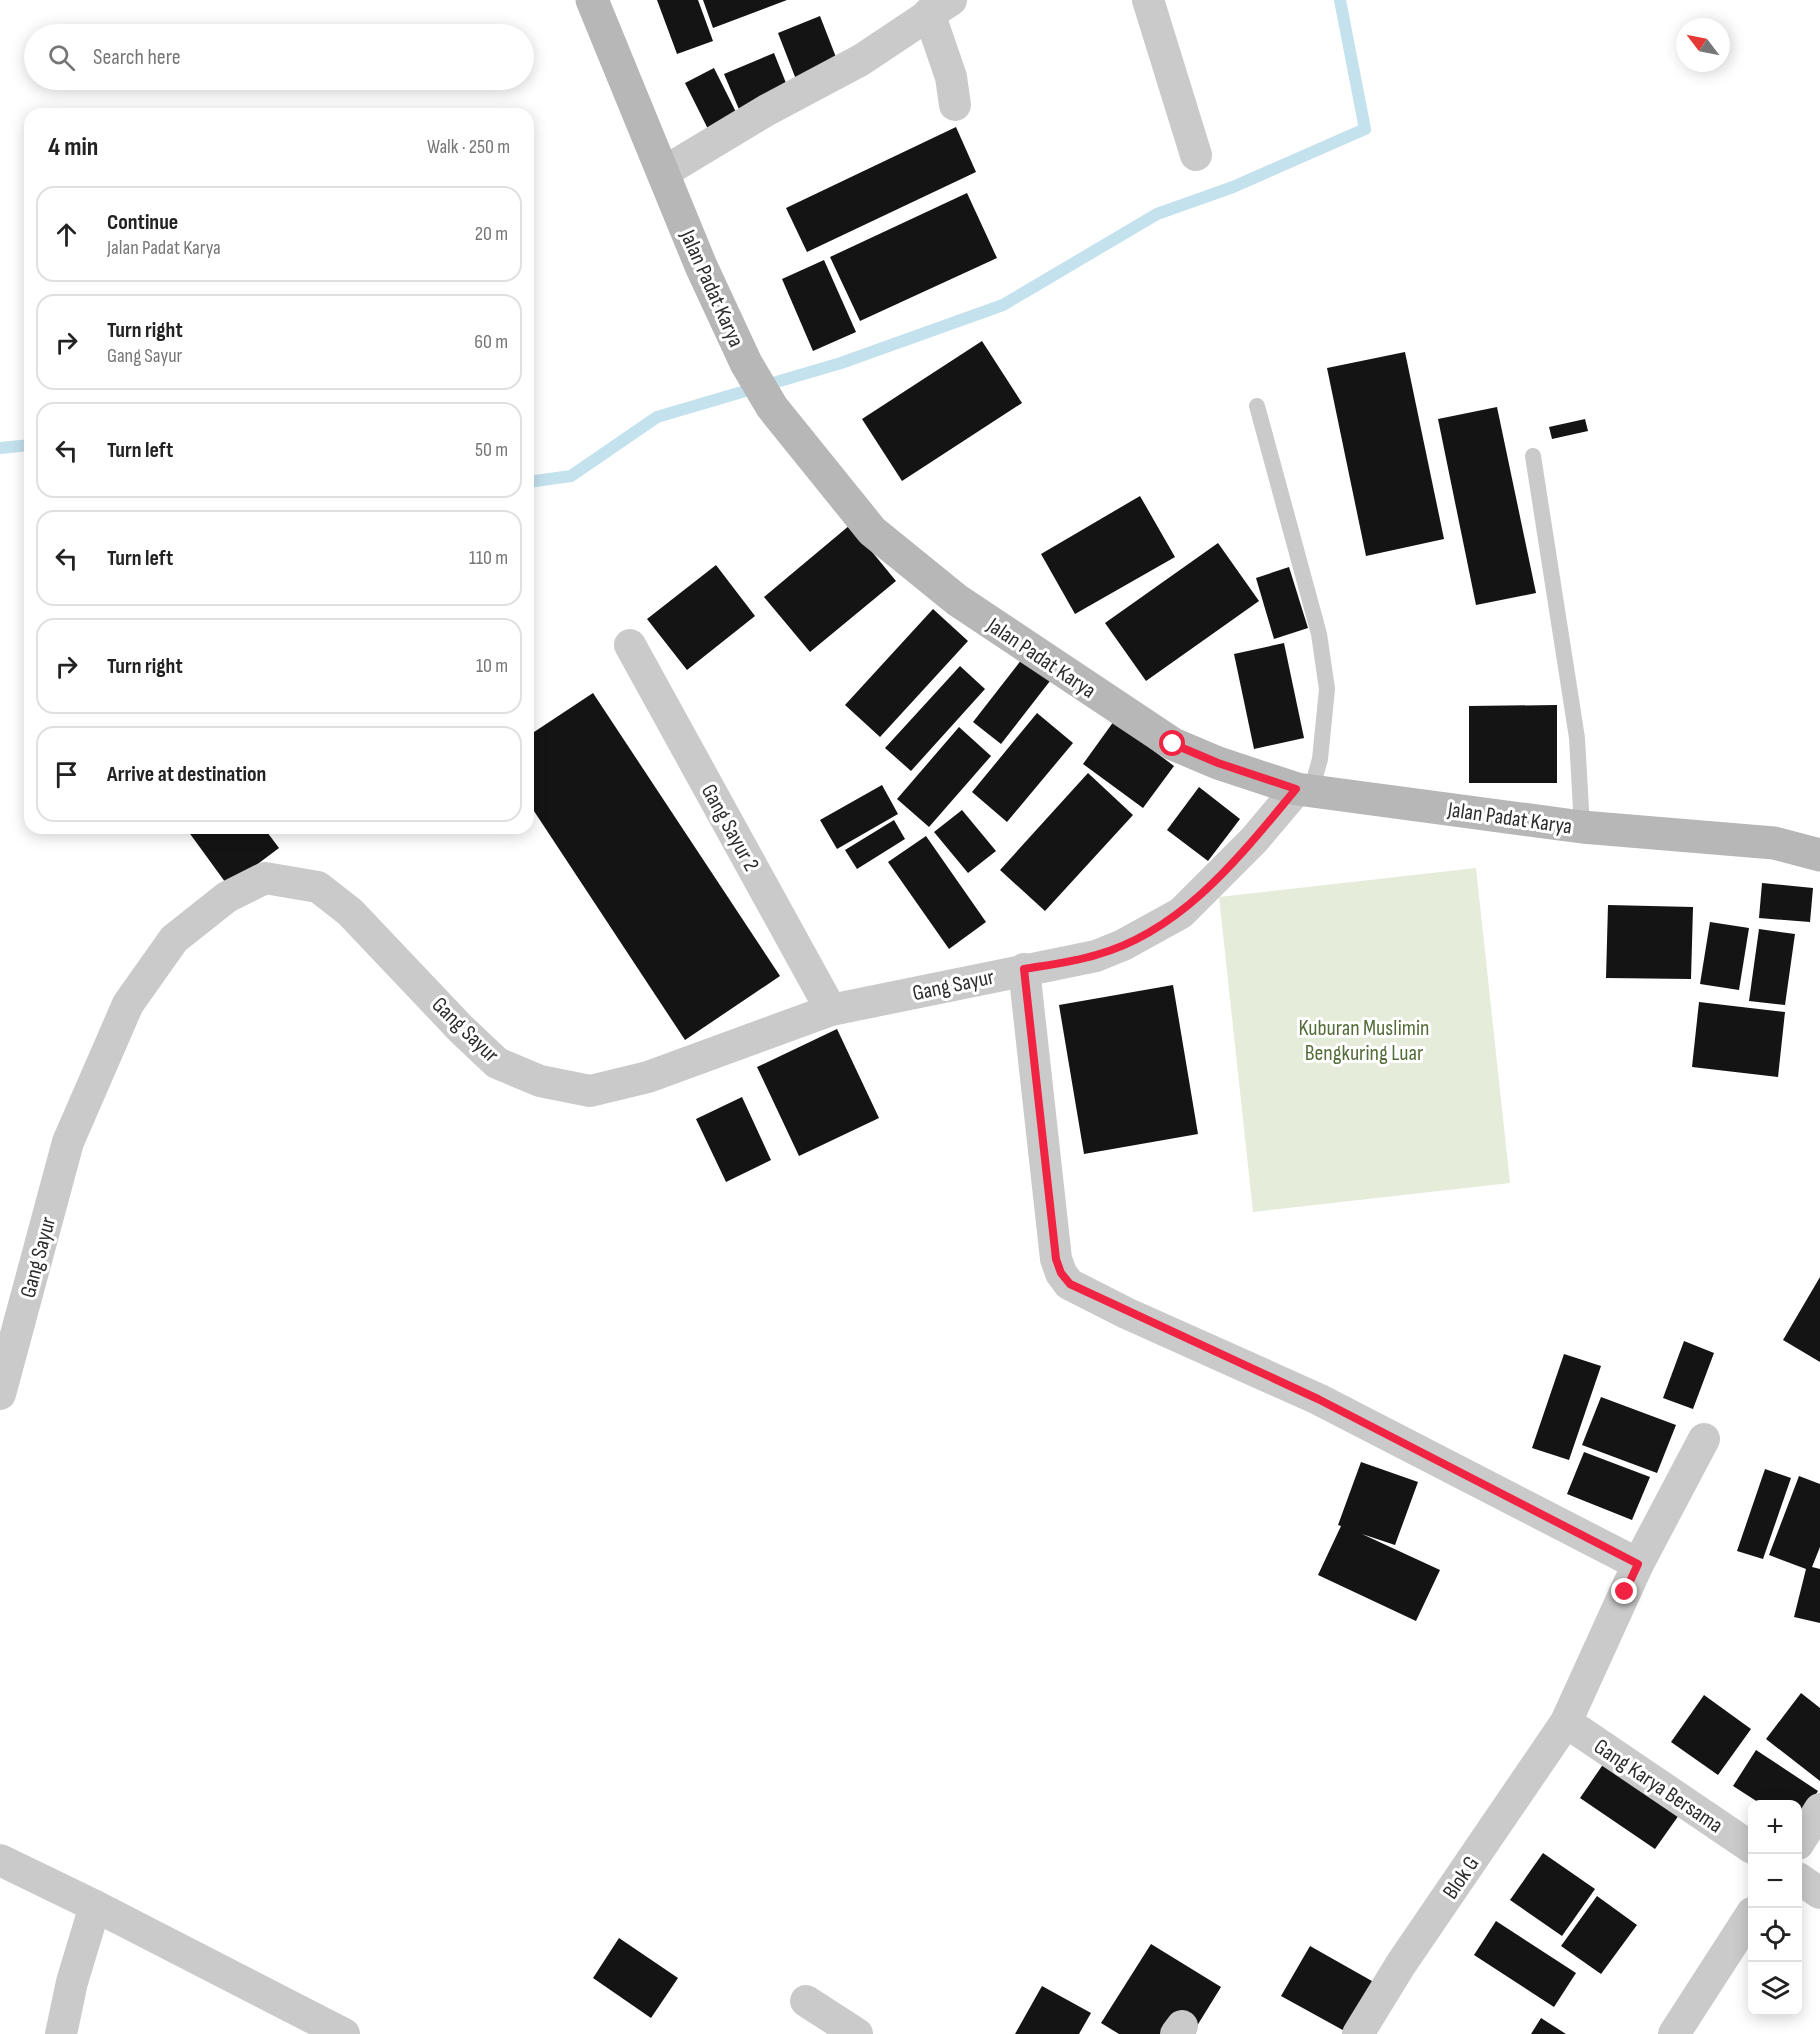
<!DOCTYPE html>
<meta charset="utf-8">
<style>
body{margin:0;font-family:"Sofia Sans Condensed",sans-serif;background:#f6f6f6;color:#222}
.controls{position:absolute;right:18px;bottom:18px;display:grid;overflow:hidden;border-radius:12px;box-shadow:0 3px 15px #0003}
.controls button{width:54px;height:54px;display:grid;place-items:center;padding:0;border:0;border-bottom:2px solid #e0e0e0;background:#fff;color:#222;font:30px sans-serif}
.compass{position:absolute;left:1676px;top:18px;width:54px;height:54px;border-radius:50%;background:#fff;box-shadow:0 3px 15px #0003;rotate:302deg}
.stop{position:absolute;width:18px;height:18px;margin:-14px;border:4px solid #f12342;border-radius:50%;background:#fff}
.stop.end{background:#f12342;border-color:#fff;box-shadow:0 2px 6px #0008}
.list{margin:0;padding:0;list-style:none}
h2{display:flex;justify-content:space-between;align-items:center;height:78px;margin:0;padding:0 24px;font-size:26px}
h2 small{font-size:20px;font-weight:400;color:#767676}
.list li{display:grid;grid-template-columns:39px 1fr auto;gap:18px;align-items:center;box-sizing:border-box;height:96px;margin:0 12px 12px;padding:0 12px;border:2px solid #e0e0e0;border-radius:18px}
.list b{display:block;font-size:22px;white-space:nowrap}
.list p{margin:0;font-size:20px;white-space:nowrap;color:#767676}
.list em{font-size:20px;font-style:normal;color:#767676}
.icon{flex:none;width:33px;height:33px;fill:none;stroke:currentColor;stroke-width:2;stroke-linecap:round;stroke-linejoin:round}
.map{position:relative;flex:none;width:1820px;height:2034px;overflow:hidden}
.search{position:absolute;background:#fff;box-shadow:0 3px 15px #0003;left:24px;top:24px;width:510px;height:66px;display:flex;align-items:center;gap:15px;box-sizing:border-box;padding:0 21px;border-radius:33px;color:#767676;font-size:22px}
.panel{position:absolute;background:#fff;box-shadow:0 3px 15px #0003;left:24px;top:108px;width:510px;height:726px;border-radius:18px}
.map>svg:first-child{display:block}
</style>
<div class="map">
<svg width="1820" height="2034" viewBox="0 0 1820 2034">
<rect width="100%" height="100%" fill="#fff"/>
<!-- green -->
<polygon fill="#e5ecda" points="1476,868 1510,1183 1253,1212 1219,897"/>
<g fill="none" stroke-linecap="round" stroke-linejoin="round">
<!-- stream -->
<g stroke="#c4e1ee" stroke-width="12">
<polyline points="0,448 30,445"/>
<polyline points="528,482 571,476 657,417 841,363 1003,305 1157,214 1233,187 1365,129 1340,0"/>
</g>
</g>
<!-- building -->
<g fill="#141414">
<polygon points="657,0 698,0 713,41 677,54"/>
<polygon points="703,0 787,0 713,28"/>
<polygon points="820,16 839,65 797,82 778,33"/>
<polygon points="774,53 790,93 741,114 724,74"/>
<polygon points="714,68 740,120 711,135 685,83"/>
<polygon points="956,127 976,172 807,252 786,208"/>
<polygon points="967,193 997,258 860,321 830,257"/>
<polygon points="824,260 856,332 813,351 782,279"/>
<polygon points="982,341 1022,403 902,481 862,419"/>
<polygon points="1405,352 1444,539 1366,556 1327,368"/>
<polygon points="1497,407 1536,593 1476,605 1438,419"/>
<polygon points="1585,419 1588,431 1552,439 1549,427"/>
<polygon points="1140,496 1175,557 1075,614 1041,554"/>
<polygon points="850,525 896,581 810,652 764,597"/>
<polygon points="1218,543 1259,601 1146,681 1105,623"/>
<polygon points="716,565 755,616 687,670 647,619"/>
<polygon points="1289,567 1308,628 1274,639 1256,578"/>
<polygon points="933,609 968,641 880,737 845,705"/>
<polygon points="1284,643 1304,738 1254,749 1234,654"/>
<polygon points="1022,659 1050,681 1001,744 973,722"/>
<polygon points="960,666 985,689 911,771 885,748"/>
<polygon points="593,693 780,976 685,1040 528,802 528,736"/>
<polygon points="1557,705 1557,783 1469,783 1469,706"/>
<polygon points="1037,713 1073,743 1007,822 972,792"/>
<polygon points="1114,721 1174,766 1143,808 1083,764"/>
<polygon points="959,727 991,756 929,827 897,799"/>
<polygon points="1088,773 1133,815 1045,911 1000,870"/>
<polygon points="882,785 898,814 837,849 820,820"/>
<polygon points="1199,787 1240,819 1208,861 1167,830"/>
<polygon points="962,810 996,851 968,873 934,832"/>
<polygon points="894,820 905,839 857,869 845,850"/>
<polygon points="192,828 264,828 279,848 228,886 188,831"/>
<polygon points="926,836 986,922 949,949 888,862"/>
<polygon points="1762,883 1813,888 1810,922 1759,918"/>
<polygon points="1608,905 1693,907 1691,979 1606,978"/>
<polygon points="1710,922 1749,928 1739,990 1700,984"/>
<polygon points="1759,929 1795,934 1785,1005 1749,1001"/>
<polygon points="1173,985 1198,1134 1084,1154 1059,1005"/>
<polygon points="1699,1002 1785,1012 1778,1077 1692,1067"/>
<polygon points="837,1029 879,1118 799,1156 757,1067"/>
<polygon points="742,1097 771,1160 726,1182 696,1119"/>
<polygon points="1820,1277 1820,1362 1783,1340"/>
<polygon points="1684,1341 1714,1353 1693,1409 1663,1398"/>
<polygon points="1564,1354 1601,1366 1569,1460 1532,1448"/>
<polygon points="1601,1397 1676,1425 1657,1473 1582,1445"/>
<polygon points="1584,1452 1650,1477 1632,1520 1567,1494"/>
<polygon points="1361,1462 1418,1482 1395,1545 1362,1534 1440,1570 1416,1621 1318,1575 1341,1526 1338,1525"/>
<polygon points="1765,1469 1791,1478 1763,1559 1737,1551"/>
<polygon points="1799,1476 1820,1484 1820,1547 1812,1567 1820,1569 1820,1623 1794,1617 1806,1569 1769,1555"/>
<polygon points="1801,1693 1820,1708 1820,1781 1766,1739"/>
<polygon points="1704,1695 1751,1729 1718,1775 1671,1742"/>
<polygon points="1756,1750 1818,1791 1798,1822 1798,1804 1761,1804 1733,1786"/>
<polygon points="1604,1763 1679,1815 1655,1849 1580,1798"/>
<polygon points="1543,1853 1595,1889 1562,1936 1510,1900"/>
<polygon points="1597,1896 1637,1925 1601,1974 1561,1946"/>
<polygon points="1496,1921 1576,1973 1554,2007 1474,1955"/>
<polygon points="619,1938 678,1978 651,2018 593,1978"/>
<polygon points="1151,1944 1221,1987 1192,2034 1119,2034 1101,2023"/>
<polygon points="1310,1946 1379,1985 1350,2034 1281,1996"/>
<polygon points="1042,1986 1091,2013 1079,2034 1015,2034"/>
<polygon points="1541,2018 1566,2034 1531,2034"/>
</g>
<g fill="none" stroke-linecap="round" stroke-linejoin="round">
<!-- lane -->
<g stroke="#cacaca" stroke-width="16">
<polyline points="1257,406 1319,634 1327,689 1320,759 1311,791"/>
<polyline points="1533,456 1577,738 1582,827"/>
</g>
<!-- street -->
<g stroke="#cacaca" stroke-width="32">
<polyline points="1148,0 1196,155"/>
<polyline points="929,13 951,77 955,105"/>
<polyline points="664,172 767,110 861,60 951,0"/>
<polyline points="630,645 831,1010"/>
<polyline points="1024,969 1056,1259 1061,1273 1069,1284 1126,1313 1318,1399 1638,1564 1566,1722 1401,1964 1358,2034"/>
<polyline points="0,1394 68,1142 128,1004 174,939 227,897 265,878 318,887 350,912 461,1029 497,1063 540,1081 590,1091 648,1077 831,1010 1096,956 1123,945 1181,913 1254,840 1297,789"/>
<polyline points="1638,1564 1704,1439"/>
<polyline points="1566,1722 1752,1848"/>
<polyline points="1798,1844 1820,1809"/>
<polyline points="0,1860 95,1906 72,1982 61,2034"/>
<polyline points="1798,1878 1820,1893"/>
<polyline points="95,1906 344,2034"/>
<polyline points="806,2001 857,2034"/>
<polyline points="1176,2034 1182,2026"/>
<polyline points="1674,2034 1752,1913"/>
</g>
<!-- secondary -->
<polyline stroke="#b7b7b7" stroke-width="33" points="592,0 701,266 746,363 772,407 872,531 957,600 1173,744 1218,763 1297,789 1582,827 1774,843 1820,855"/>
</g>
<g fill="none" stroke-linecap="round" stroke-linejoin="round">
<!-- route -->
<path stroke="#f12342" stroke-width="8" d="M1173 744 1218 763 1296 789C1241 855 1183 931 1096 955 1073 962 1048 965 1024 969L1056 1259 1061 1273 1070 1284 1318 1399 1638 1564 1625 1592"/>
</g>
<g text-anchor="middle" stroke-width="6" stroke-linejoin="round" paint-order="stroke">
<!-- street labels -->
<g font-size="22" fill="#2d2d2d" stroke="#fff">
<text transform="translate(713 288) rotate(66)" y="8">Jalan Padat Karya</text>
<text transform="translate(1042 657) rotate(34)" y="8">Jalan Padat Karya</text>
<text transform="translate(1510 817) rotate(8)" y="8">Jalan Padat Karya</text>
<text transform="translate(731 827) rotate(61)" y="8">Gang Sayur 2</text>
<text transform="translate(953 984) rotate(-12)" y="8">Gang Sayur</text>
<text transform="translate(466 1029) rotate(44)" y="8">Gang Sayur</text>
<text transform="translate(37 1257) rotate(-75)" y="8">Gang Sayur</text>
<text transform="translate(1659 1785) rotate(34)" y="8">Gang Karya Bersama</text>
<text transform="translate(1460 1877) rotate(-56)" y="8">Blok G</text>
</g>
<!-- park labels -->
<g font-size="22" fill="#546c38" stroke="#fff">
<text x="1364" y="1035">Kuburan Muslimin<tspan x="1364" dy="25">Bengkuring Luar</tspan></text>
</g>
</g>
</svg>
<div class="controls">
<button>+</button>
<button>−</button>
<button><svg class="icon" aria-label="locate" viewBox="0 0 24 24"><circle cx="12" cy="12" r="6"/><path d="M12 2v4M12 18v4M2 12h4M18 12h4"/></svg></button>
<button><svg class="icon" aria-label="layers" viewBox="0 0 24 24"><path d="M12 4l9 5-9 5-9-5zM3 14l9 5 9-5"/></svg></button>
</div>
<svg class="compass" viewBox="-18 -18 36 36"><path d="M0-13l5 13h-10z" fill="#e53935"/><path d="M0 13l5-13h-10z" fill="#767676"/></svg>
<div class="stop" style="left:1173px;top:744px"></div>
<div class="stop end" style="left:1625px;top:1592px"></div>
<div class="search"><svg class="icon" aria-label="search" viewBox="0 0 24 24"><circle cx="10" cy="10" r="6"/><path d="M15 15l6 6"/></svg>Search here</div>
<section class="panel">
<h2>4 min<small>Walk · 250 m</small></h2>
<ul class="list">
<li><svg class="icon" aria-label="ahead" viewBox="0 0 24 24"><path d="M12 20V5M6 11l6-6 6 6"/></svg><div><b>Continue</b><p>Jalan Padat Karya</p></div><em>20 m</em></li>
<li><svg class="icon" aria-label="right" viewBox="0 0 24 24"><path d="M7 20v-9h11M14 6l5 5-5 5"/></svg><div><b>Turn right</b><p>Gang Sayur</p></div><em>60 m</em></li>
<li><svg class="icon" aria-label="left" viewBox="0 0 24 24"><path d="M17 20v-9H6M10 6l-5 5 5 5"/></svg><div><b>Turn left</b></div><em>50 m</em></li>
<li><svg class="icon" aria-label="left" viewBox="0 0 24 24"><path d="M17 20v-9H6M10 6l-5 5 5 5"/></svg><div><b>Turn left</b></div><em>110 m</em></li>
<li><svg class="icon" aria-label="right" viewBox="0 0 24 24"><path d="M7 20v-9h11M14 6l5 5-5 5"/></svg><div><b>Turn right</b></div><em>10 m</em></li>
<li><svg class="icon" aria-label="arrive" viewBox="0 0 24 24"><path d="M6 21V4h12l-3 4 3 4H6"/></svg><div><b>Arrive at destination</b></div></li>
</ul>
</section>
</div>
